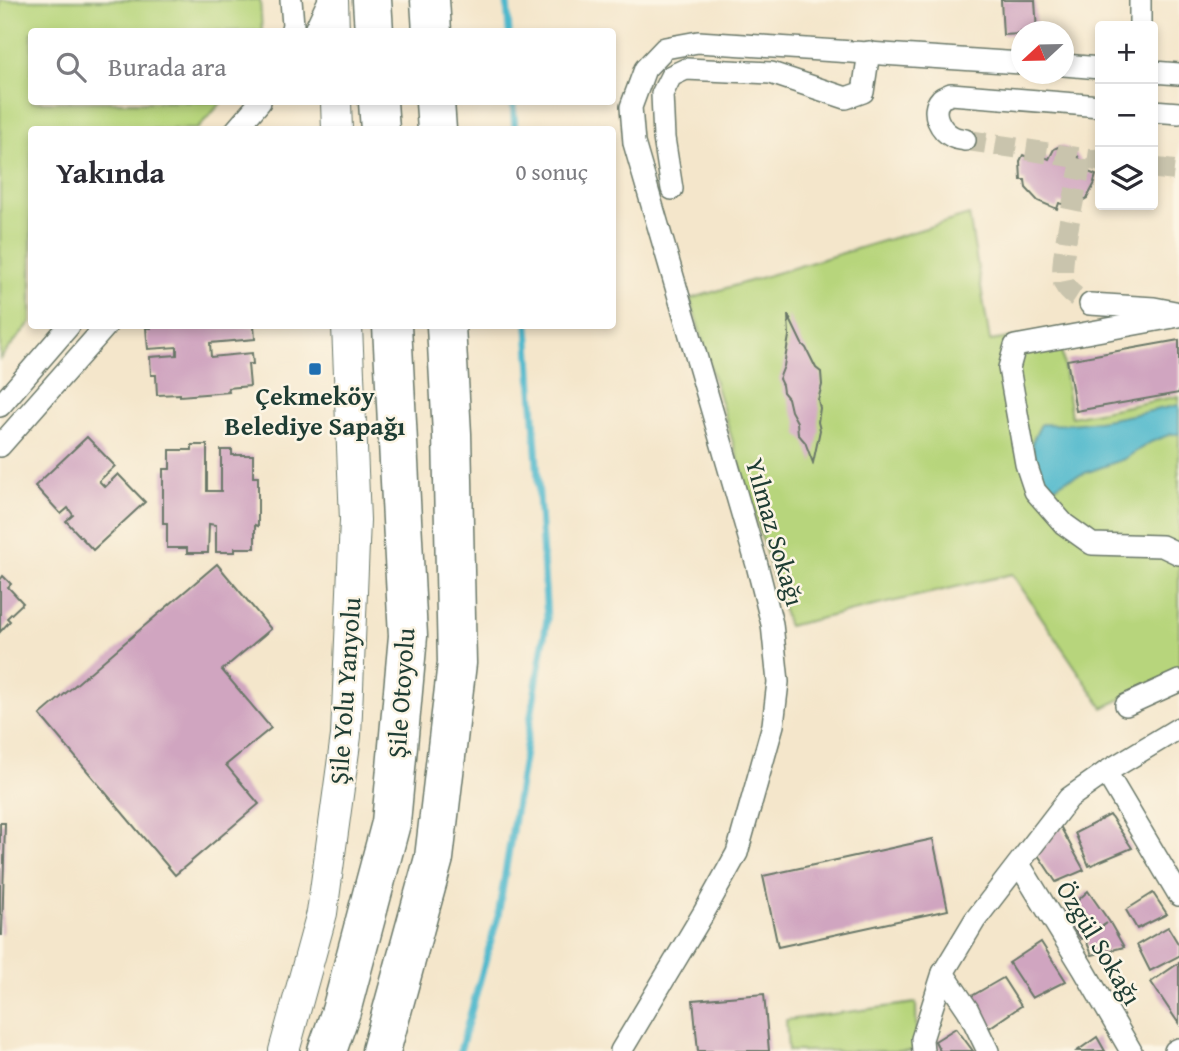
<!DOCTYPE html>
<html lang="tr">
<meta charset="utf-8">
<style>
body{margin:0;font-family:"Gentium Book Plus",serif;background:#f2f2f3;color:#2b2b33}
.controls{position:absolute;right:21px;top:21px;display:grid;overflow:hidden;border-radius:7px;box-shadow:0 4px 10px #0003}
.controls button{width:63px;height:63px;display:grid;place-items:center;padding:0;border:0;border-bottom:2px solid #e1e1e2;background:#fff;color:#2b2b33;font:35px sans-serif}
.compass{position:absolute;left:1011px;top:21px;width:63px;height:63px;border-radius:50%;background:#fff;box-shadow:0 4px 10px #0003;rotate:248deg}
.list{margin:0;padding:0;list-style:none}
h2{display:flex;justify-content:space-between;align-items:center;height:91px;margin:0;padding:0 28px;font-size:30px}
h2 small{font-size:23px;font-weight:400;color:#7c7c81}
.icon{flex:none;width:38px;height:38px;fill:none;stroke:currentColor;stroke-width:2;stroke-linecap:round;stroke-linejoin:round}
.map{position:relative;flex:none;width:1179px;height:1051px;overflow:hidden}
.search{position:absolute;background:#fff;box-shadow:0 4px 10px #0003;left:28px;top:28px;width:588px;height:77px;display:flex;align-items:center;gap:18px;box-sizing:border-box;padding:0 24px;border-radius:7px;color:#7c7c81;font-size:26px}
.panel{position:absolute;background:#fff;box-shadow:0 4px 10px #0003;left:28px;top:126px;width:588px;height:203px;border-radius:7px}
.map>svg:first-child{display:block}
</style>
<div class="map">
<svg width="1179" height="1051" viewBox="0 0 1179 1051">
<rect width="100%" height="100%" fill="#fcf5e5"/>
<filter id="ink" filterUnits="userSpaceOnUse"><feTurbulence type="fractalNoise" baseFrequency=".0143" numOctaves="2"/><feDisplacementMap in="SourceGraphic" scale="14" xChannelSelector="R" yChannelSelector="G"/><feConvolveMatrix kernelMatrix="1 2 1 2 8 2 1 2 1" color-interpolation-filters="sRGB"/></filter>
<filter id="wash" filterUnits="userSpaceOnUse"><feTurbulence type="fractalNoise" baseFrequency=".00686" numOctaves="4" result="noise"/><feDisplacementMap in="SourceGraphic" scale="28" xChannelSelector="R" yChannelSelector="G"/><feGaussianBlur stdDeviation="1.57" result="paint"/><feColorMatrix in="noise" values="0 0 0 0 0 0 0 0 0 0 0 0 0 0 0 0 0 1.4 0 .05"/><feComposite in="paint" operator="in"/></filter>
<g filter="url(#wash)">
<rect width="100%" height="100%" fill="#f4e6cb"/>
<!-- green -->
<g fill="#b7d57b" stroke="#6b8958" stroke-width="2">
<polygon points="0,0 260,0 262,31 32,32 32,102 222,102 197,129 32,130 31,322 0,359"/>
<polygon points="969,215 990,341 1059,330 1071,417 1179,396 1179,671 1103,708 1012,574 788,626 690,299"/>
<polygon points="916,1003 917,1051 788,1051 786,1020"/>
</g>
<!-- water -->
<path fill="#4eb8cc" stroke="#367a80" stroke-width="2" d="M1179 405V434H1171L1151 442 1124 459 1066 480 1050 490 1037 478 1032 442 1041 424C1087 427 1134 414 1179 405Z"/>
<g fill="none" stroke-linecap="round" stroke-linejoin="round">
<!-- stream -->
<g stroke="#4eb8cc" stroke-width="7">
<polyline points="507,0 509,32"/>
<polyline points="513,102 515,130"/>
<polyline points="460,1051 498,916 547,619 528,326"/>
</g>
</g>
<g id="blocks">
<!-- building -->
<g fill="#d0a5c0">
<polygon points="1001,0 1035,0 1037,32 1021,32 1021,34 1003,35"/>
<polygon points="1060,146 1067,148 1077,155 1083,164 1081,169 1096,175 1094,182 1095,183 1087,198 1077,204 1070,202 1069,206 1059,203 1057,209 1038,201 1026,188 1025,180 1021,180 1020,161 1023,155 1029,158 1032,152 1049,159 1054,149"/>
<polygon points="788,315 802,344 806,348 816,368 821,372 822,385 818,400 820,408 818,422 820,430 813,463 805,442 798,434 797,422 791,411 788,398 783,392 782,385 779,379 784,366 789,336"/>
<polygon points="151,326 254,326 255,339 210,343 211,357 252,353 253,364 248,364 250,386 228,388 229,392 180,396 180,394 157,395 156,375 151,375 150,357 177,355 177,347 148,349 146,328 151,328"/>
<polygon points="1179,340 1179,393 1076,411 1067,360"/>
<polygon points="87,437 115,466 99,481 105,487 118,474 145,502 93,550 66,521 73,515 68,508 61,514 35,486"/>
<polygon points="192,445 207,445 207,491 221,491 221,450 232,450 232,455 253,455 253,477 258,477 258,526 255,525 255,548 235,548 235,552 216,552 216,525 209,524 208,553 187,553 187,548 167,548 167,523 163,523 163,469 170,469 170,450 192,450"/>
<polygon points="217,564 271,629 222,670 271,728 226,765 259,804 175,875 40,715"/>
<polygon points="3,576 11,584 8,587 23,603 7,618 10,621 0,632 0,580"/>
<polygon points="1110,815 1132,848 1089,866 1075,833"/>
<polygon points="0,823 5,823 2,935 0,935"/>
<polygon points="1060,826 1084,870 1056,882 1034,849"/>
<polygon points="933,839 948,910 778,947 763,876"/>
<polygon points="1088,891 1109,921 1124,947 1092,955 1086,940 1107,923 1081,939 1062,915"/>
<polygon points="1153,893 1167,914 1137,929 1126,910"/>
<polygon points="1168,927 1179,945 1179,956 1150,971 1137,945"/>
<polygon points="1041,942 1066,981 1032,998 1009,963"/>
<polygon points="1179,963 1179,1024 1151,982"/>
<polygon points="1003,978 1021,1006 989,1028 970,997"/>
<polygon points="764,994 769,1051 698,1051 693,1000"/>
<polygon points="956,1028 973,1051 940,1051 935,1041"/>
<polygon points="1097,1037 1105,1051 1077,1051"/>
</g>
</g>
</g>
<g filter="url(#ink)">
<use href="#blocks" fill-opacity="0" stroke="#6a7869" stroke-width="2"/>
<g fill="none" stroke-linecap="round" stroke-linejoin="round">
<!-- street-tunnel -->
<g stroke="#c9c4ad" stroke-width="21" stroke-dasharray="21 10" stroke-linecap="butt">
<polyline points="965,140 1100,161"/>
<path d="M1082 159C1078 181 1057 268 1064 284 1070 295 1079 299 1090 304"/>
<polyline points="1153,168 1179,171"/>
</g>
<!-- street casing -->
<g stroke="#6a7869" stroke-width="24">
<g id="street">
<polyline points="1140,26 1140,0"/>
<polyline points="291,32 293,25 291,0"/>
<polyline points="314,32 329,0"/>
<polyline points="1064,65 1100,68"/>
<polyline points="1153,72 1179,74"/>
<polyline points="1153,111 1179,113"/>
<polyline points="236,130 260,102"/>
<path d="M965 140C961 139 957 139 953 137 941 131 929 112 941 99 943 97 949 95 951 94L1100 106"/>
<polyline points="672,189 664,138 662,94 671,76 686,69 771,73 846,98 863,92 869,52"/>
<polyline points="1090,304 1154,308 1175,312"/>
<polyline points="1179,316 1015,346 1009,368 1026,464 1035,491 1064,524 1092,544 1162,546 1179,554"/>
<polyline points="0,406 69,326"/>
<polyline points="0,446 106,326"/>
<polyline points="1126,705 1179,681"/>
<polyline points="1106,772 1179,895"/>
<polyline points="1019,864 1084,970 1131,1051"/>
<polyline points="943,973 968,1010 988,1051"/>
<polyline points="621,1051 703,914 737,853 773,725 778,682 772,624 757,565 634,143 631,107 645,69 665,48 698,42 1021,63"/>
<polyline points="923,1051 922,1039 943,973 975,920 1069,798 1106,772 1179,728"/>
<polyline points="1175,1051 1179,1049"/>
</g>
</g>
<!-- secondary casing -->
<g stroke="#6a7869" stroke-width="32">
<g id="secondary">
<polyline points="333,0 334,32"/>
<polyline points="336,102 337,130"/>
<polyline points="284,1051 322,913 346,736 355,520 347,326"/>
</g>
</g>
<!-- highway casing -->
<g stroke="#6a7869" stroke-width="41">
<g id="highway">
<polyline points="372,0 374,32"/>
<polyline points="430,0 432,32"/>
<polyline points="378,102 380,130"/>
<polyline points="435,102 437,130"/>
<polyline points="327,1051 341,1011 391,823 408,636 392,326"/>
<polyline points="381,1051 434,858 457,663 452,434 446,326"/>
</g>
</g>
<!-- street -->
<use href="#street" stroke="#fff" stroke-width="21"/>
<!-- secondary -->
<use href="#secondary" stroke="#fff" stroke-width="30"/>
<!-- highway -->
<use href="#highway" stroke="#fff" stroke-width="38"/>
</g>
</g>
<!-- markers -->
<rect fill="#1f6fb2" stroke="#fcf5e5" stroke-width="2.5" x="308" y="362" width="14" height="14" rx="3.5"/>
<g text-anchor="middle" stroke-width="5" stroke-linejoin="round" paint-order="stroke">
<!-- poi labels -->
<g font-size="26" font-weight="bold" fill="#1f3d34" stroke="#fcf5e5">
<text x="315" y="405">Çekmeköy<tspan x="315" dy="30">Belediye Sapağı</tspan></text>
</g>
<!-- street labels -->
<g font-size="26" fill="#1f3d34" stroke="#fcf5e5">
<text transform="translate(775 532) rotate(74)" y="9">Yılmaz Sokağı</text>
<text transform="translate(345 691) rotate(-86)" y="9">Şile Yolu Yanyolu</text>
<text transform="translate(401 693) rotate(-86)" y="9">Şile Otoyolu</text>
<text transform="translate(1099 943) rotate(59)" y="9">Özgül Sokağı</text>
</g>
</g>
</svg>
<div class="controls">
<button>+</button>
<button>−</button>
<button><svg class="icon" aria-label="layers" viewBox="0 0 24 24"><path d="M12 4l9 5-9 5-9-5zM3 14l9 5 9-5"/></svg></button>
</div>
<svg class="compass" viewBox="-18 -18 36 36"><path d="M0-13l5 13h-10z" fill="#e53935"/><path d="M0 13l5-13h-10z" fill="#7c7c81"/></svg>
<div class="search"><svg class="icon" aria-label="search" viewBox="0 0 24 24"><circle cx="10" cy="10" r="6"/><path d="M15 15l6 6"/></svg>Burada ara</div>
<section class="panel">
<h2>Yakında<small>0 sonuç</small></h2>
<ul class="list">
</ul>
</section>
</div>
